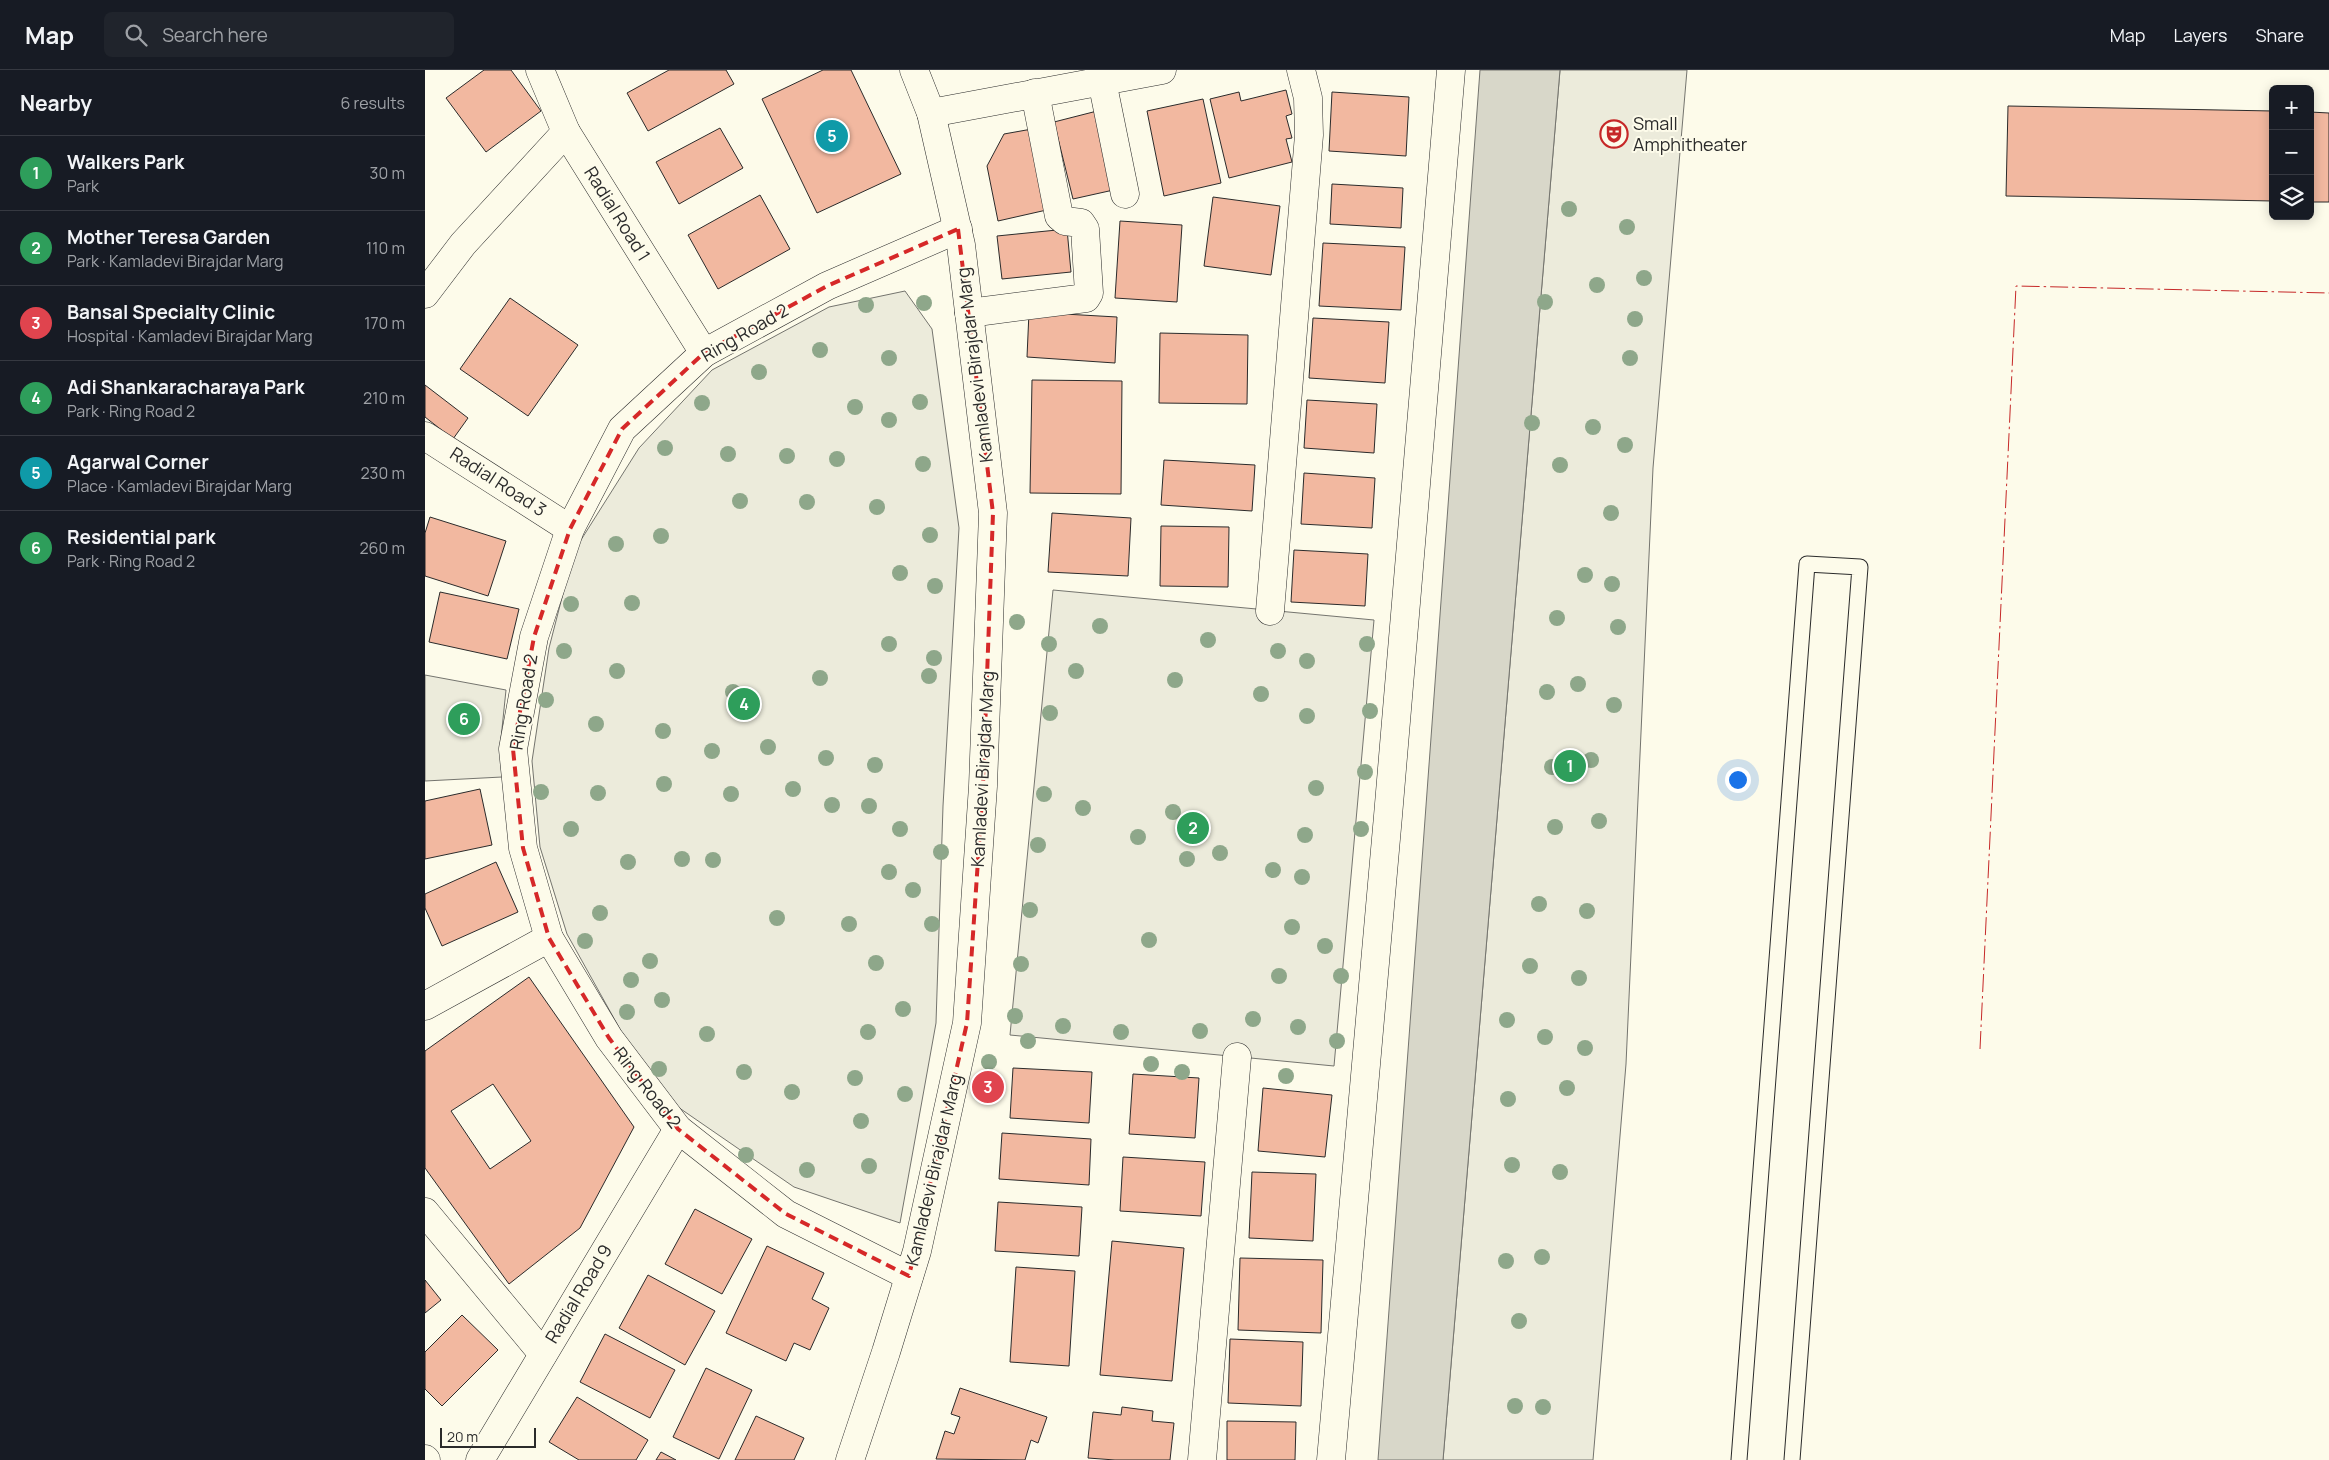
<!DOCTYPE html>
<meta charset="utf-8">
<style>
body{margin:0;font-family:Manrope,sans-serif;background:#20242c;color:#f1f3f6}
.controls{position:absolute;right:15px;top:15px;display:grid;overflow:hidden;border-radius:8px;box-shadow:0 2px 12px #0003}
.controls button{width:45px;height:45px;display:grid;place-items:center;padding:0;border:0;border-bottom:1px solid #363941;background:#171b24;color:#f1f3f6;font:25px sans-serif}
.scale{position:absolute;left:15px;bottom:12px;width:96px;box-sizing:border-box;padding-left:5px;border:2px solid #2b2b2b;border-top:0;font-size:14px;line-height:18px;white-space:nowrap;color:#2b2b2b;-webkit-text-stroke:4px #fdfbea;paint-order:stroke}
.you{position:absolute;left:1312px;top:709px;width:18px;height:18px;margin:-12px;border:4px solid #fff;border-radius:50%;background:#1a73e8;box-shadow:0 0 0 8px #1a73e833}
.badge{display:grid;place-items:center;width:32px;height:32px;border-radius:50%;background:#c62828;color:#fff;font-size:16px;font-weight:700}
.pin{position:absolute;translate:-50% -50%;border:2px solid #fff;box-shadow:0 1px 5px #0006}
.list{margin:0;padding:0;list-style:none}
h2{display:flex;justify-content:space-between;align-items:center;height:65px;margin:0;padding:0 20px;font-size:21px}
h2 small{font-size:16px;font-weight:400;color:#9ea1a6}
.list li{display:grid;grid-template-columns:32px 1fr auto;gap:15px;align-items:center;box-sizing:border-box;height:75px;padding:0 20px;border-top:1px solid #363941}
.list b{display:block;font-size:19px;white-space:nowrap}
.list p{margin:0;font-size:16px;white-space:nowrap;color:#9ea1a6}
.list em{font-size:16px;font-style:normal;color:#9ea1a6}
.icon{flex:none;width:28px;height:28px;fill:none;stroke:currentColor;stroke-width:2;stroke-linecap:round;stroke-linejoin:round}
.map{position:relative;flex:none;width:1904px;height:1390px;overflow:hidden}
header{display:flex;align-items:center;gap:30px;box-sizing:border-box;height:70px;padding:0 25px;background:#171b24;border-bottom:1px solid #363941}
header strong{font-size:24px}
nav{display:flex;gap:28px;margin-inline-start:auto;font-size:18px}
.search{width:350px;height:45px;background:#20242c;display:flex;align-items:center;gap:12px;box-sizing:border-box;padding:0 18px;border-radius:8px;color:#9ea1a6;font-size:19px}
main{display:flex}
aside{flex:1;background:#171b24}
.map>svg:first-child{display:block}
</style>
<header>
<strong>Map</strong>
<div class="search"><svg class="icon" aria-label="search" viewBox="0 0 24 24"><circle cx="10" cy="10" r="6"/><path d="M15 15l6 6"/></svg>Search here</div>
<nav><a>Map</a><a>Layers</a><a>Share</a></nav>
</header>
<main>
<aside>
<h2>Nearby<small>6 results</small></h2>
<ul class="list">
<li><span class="badge" style="background:#2e9e5b">1</span><div><b>Walkers Park</b><p>Park</p></div><em>30 m</em></li>
<li><span class="badge" style="background:#2e9e5b">2</span><div><b>Mother Teresa Garden</b><p>Park · Kamladevi Birajdar Marg</p></div><em>110 m</em></li>
<li><span class="badge" style="background:#e0444e">3</span><div><b>Bansal Specialty Clinic</b><p>Hospital · Kamladevi Birajdar Marg</p></div><em>170 m</em></li>
<li><span class="badge" style="background:#2e9e5b">4</span><div><b>Adi Shankaracharaya Park</b><p>Park · Ring Road 2</p></div><em>210 m</em></li>
<li><span class="badge" style="background:#0f9aa8">5</span><div><b>Agarwal Corner</b><p>Place · Kamladevi Birajdar Marg</p></div><em>230 m</em></li>
<li><span class="badge" style="background:#2e9e5b">6</span><div><b>Residential park</b><p>Park · Ring Road 2</p></div><em>260 m</em></li>
</ul>
</aside>
<div class="map">
<svg width="1904" height="1390" viewBox="0 0 1904 1390">
<rect width="100%" height="100%" fill="#fdfbea"/>
<!-- green -->
<g fill="#ecebdb" stroke="#74746e">
<polygon points="1135,0 1262,0 1228,398 1201,994 1168,1390 1018,1390"/>
<polygon points="480,221 507,259 534,458 518,736 511,953 475,1153 369,1117 250,1035 196,961 142,864 115,777 107,691 124,578 149,481 214,378 287,300 404,237"/>
<polygon points="628,520 949,550 909,996 585,965"/>
<polygon points="0,605 81,620 75,678 77,707 0,711"/>
</g>
<!-- water -->
<polygon fill="#d8d7c9" stroke="#74746e" points="1055,0 1135,0 1018,1390 953,1390"/>
<!-- building -->
<g fill="#f2b8a0" stroke="#2b2b2b" fill-rule="evenodd">
<polygon points="59,0 86,0 116,41 61,82 21,28"/>
<polygon points="244,0 301,0 309,14 223,61 202,23"/>
<polygon points="398,0 426,0 476,104 392,143 337,29"/>
<polygon points="861,20 867,44 861,46 867,68 861,69 867,92 804,108 785,29 814,22 816,31"/>
<polygon points="907,22 984,27 981,86 904,81"/>
<polygon points="778,29 796,113 739,126 722,41"/>
<polygon points="1583,36 1848,41 1848,131 1581,126"/>
<polygon points="676,40 693,119 648,129 629,52"/>
<polygon points="1885,42 1904,43 1904,132 1885,132"/>
<polygon points="295,58 318,98 254,134 231,92"/>
<polygon points="607,59 626,139 573,151 562,96 579,64"/>
<polygon points="907,114 978,118 976,158 905,154"/>
<polygon points="335,125 365,179 293,219 263,165"/>
<polygon points="788,127 855,136 846,205 779,196"/>
<polygon points="695,151 757,155 752,232 690,228"/>
<polygon points="642,159 646,202 577,209 572,166"/>
<polygon points="898,173 980,177 976,240 894,236"/>
<polygon points="85,228 153,275 103,346 35,299"/>
<polygon points="604,242 692,247 690,293 602,287"/>
<polygon points="888,248 964,252 960,313 884,308"/>
<polygon points="735,263 823,265 822,334 734,333"/>
<polygon points="607,310 697,311 696,424 605,423"/>
<polygon points="0,315 43,348 28,369 0,347"/>
<polygon points="882,330 952,334 949,383 879,378"/>
<polygon points="739,390 830,395 827,441 736,435"/>
<polygon points="879,403 950,408 947,458 876,454"/>
<polygon points="627,443 706,448 703,506 623,502"/>
<polygon points="5,447 81,471 63,526 0,506 0,463"/>
<polygon points="736,456 804,457 803,517 735,516"/>
<polygon points="869,480 943,484 940,536 866,532"/>
<polygon points="15,522 94,539 82,589 4,572"/>
<polygon points="55,719 67,775 0,789 0,731"/>
<polygon points="71,792 93,842 17,876 0,838 0,824"/>
<path d="M104 907 209 1057 155 1158 84 1214 0 1098V981ZM68 1014 106 1071 65 1099 26 1041Z"/>
<polygon points="588,998 667,1002 664,1053 585,1048"/>
<polygon points="708,1004 774,1008 770,1068 704,1064"/>
<polygon points="838,1018 907,1025 900,1087 833,1081"/>
<polygon points="577,1063 666,1069 664,1115 574,1109"/>
<polygon points="698,1087 780,1092 776,1146 695,1141"/>
<polygon points="827,1102 891,1104 888,1171 824,1168"/>
<polygon points="573,1132 657,1137 654,1186 570,1181"/>
<polygon points="270,1139 327,1169 297,1224 240,1194"/>
<polygon points="687,1171 759,1178 747,1311 675,1305"/>
<polygon points="342,1176 399,1203 387,1229 404,1238 385,1280 369,1273 361,1291 301,1263"/>
<polygon points="815,1188 898,1190 896,1263 813,1260"/>
<polygon points="591,1197 650,1201 644,1296 585,1292"/>
<polygon points="223,1205 290,1241 260,1295 194,1258"/>
<polygon points="0,1210 16,1230 0,1243"/>
<polygon points="37,1245 73,1280 17,1336 0,1319 0,1282"/>
<polygon points="180,1264 250,1300 225,1348 155,1312"/>
<polygon points="805,1269 878,1272 876,1336 803,1333"/>
<polygon points="281,1298 327,1320 294,1389 248,1367"/>
<polygon points="535,1318 622,1347 613,1373 606,1370 600,1390 511,1389 520,1361 529,1364 535,1347 526,1344"/>
<polygon points="152,1327 223,1370 211,1390 154,1390 124,1372"/>
<polygon points="697,1337 728,1341 727,1351 749,1353 745,1390 690,1390 663,1388 668,1342 696,1345"/>
<polygon points="331,1346 379,1368 369,1390 310,1390"/>
<polygon points="802,1351 871,1352 870,1390 802,1390"/>
<polygon points="236,1382 251,1390 231,1390"/>
</g>
<g fill="none" stroke-linecap="round" stroke-linejoin="round">
<!-- service casing -->
<g stroke="#2b2b2b" stroke-width="17">
<polyline id="service" points="1314,1390 1382,494 1435,497 1367,1390"/>
</g>
<!-- minor casing -->
<g stroke="#2b2b2b" stroke-width="29">
<g id="minor">
<polyline points="115,0 141,62 279,283"/>
<polyline points="677,11 700,124"/>
<polyline points="506,43 737,0"/>
<polyline points="0,224 38,174 141,62"/>
<polyline points="544,243 661,228 664,223 660,159 656,153 640,151 634,146 610,23"/>
<polyline points="0,366 145,459"/>
<polyline points="845,541 884,65 883,28 876,0"/>
<polyline points="0,936 124,868"/>
<polyline points="0,1142 118,1284"/>
<polyline points="484,1206 361,1144 253,1059 184,968 124,868 98,778 88,679 109,567 145,459 197,359 279,283 402,216 533,159"/>
<polyline points="0,1389 1,1390"/>
<polyline points="55,1390 253,1059"/>
<polyline points="777,1390 812,987"/>
<polyline points="906,1390 963,746 1026,0"/>
</g>
</g>
<!-- tertiary casing -->
<g stroke="#2b2b2b" stroke-width="29">
<polyline id="tertiary" points="425,1390 461,1282 492,1181 542,953 558,716 568,443 536,175 506,43 489,0"/>
</g>
<!-- service -->
<use href="#service" stroke="#fdfbea" stroke-width="15"/>
<!-- minor -->
<use href="#minor" stroke="#fdfbea" stroke-width="28"/>
<!-- tertiary -->
<use href="#tertiary" stroke="#fdfbea" stroke-width="28"/>
<!-- power -->
<polyline stroke="#c62828" stroke-width="1" stroke-dasharray="18 4 2.5 4" stroke-linecap="butt" points="1555,979 1591,216 1904,223"/>
</g>
<!-- trees -->
<g fill="#8ea78a">
<circle cx="1144" cy="139" r="8"/>
<circle cx="1202" cy="157" r="8"/>
<circle cx="1219" cy="208" r="8"/>
<circle cx="1172" cy="215" r="8"/>
<circle cx="1120" cy="232" r="8"/>
<circle cx="499" cy="233" r="8"/>
<circle cx="441" cy="235" r="8"/>
<circle cx="1210" cy="249" r="8"/>
<circle cx="395" cy="280" r="8"/>
<circle cx="464" cy="288" r="8"/>
<circle cx="1205" cy="288" r="8"/>
<circle cx="334" cy="302" r="8"/>
<circle cx="495" cy="332" r="8"/>
<circle cx="277" cy="333" r="8"/>
<circle cx="430" cy="337" r="8"/>
<circle cx="464" cy="350" r="8"/>
<circle cx="1107" cy="353" r="8"/>
<circle cx="1168" cy="357" r="8"/>
<circle cx="1200" cy="375" r="8"/>
<circle cx="240" cy="378" r="8"/>
<circle cx="303" cy="384" r="8"/>
<circle cx="362" cy="386" r="8"/>
<circle cx="412" cy="389" r="8"/>
<circle cx="498" cy="394" r="8"/>
<circle cx="1135" cy="395" r="8"/>
<circle cx="315" cy="431" r="8"/>
<circle cx="382" cy="432" r="8"/>
<circle cx="452" cy="437" r="8"/>
<circle cx="1186" cy="443" r="8"/>
<circle cx="505" cy="465" r="8"/>
<circle cx="236" cy="466" r="8"/>
<circle cx="191" cy="474" r="8"/>
<circle cx="475" cy="503" r="8"/>
<circle cx="1160" cy="505" r="8"/>
<circle cx="1187" cy="514" r="8"/>
<circle cx="510" cy="516" r="8"/>
<circle cx="207" cy="533" r="8"/>
<circle cx="146" cy="534" r="8"/>
<circle cx="1132" cy="548" r="8"/>
<circle cx="592" cy="552" r="8"/>
<circle cx="675" cy="556" r="8"/>
<circle cx="1193" cy="557" r="8"/>
<circle cx="783" cy="570" r="8"/>
<circle cx="464" cy="574" r="8"/>
<circle cx="624" cy="574" r="8"/>
<circle cx="942" cy="574" r="8"/>
<circle cx="139" cy="581" r="8"/>
<circle cx="853" cy="581" r="8"/>
<circle cx="509" cy="588" r="8"/>
<circle cx="882" cy="591" r="8"/>
<circle cx="192" cy="601" r="8"/>
<circle cx="651" cy="601" r="8"/>
<circle cx="504" cy="606" r="8"/>
<circle cx="395" cy="608" r="8"/>
<circle cx="750" cy="610" r="8"/>
<circle cx="1153" cy="614" r="8"/>
<circle cx="308" cy="622" r="8"/>
<circle cx="1122" cy="622" r="8"/>
<circle cx="836" cy="624" r="8"/>
<circle cx="121" cy="630" r="8"/>
<circle cx="1189" cy="635" r="8"/>
<circle cx="945" cy="641" r="8"/>
<circle cx="625" cy="643" r="8"/>
<circle cx="882" cy="646" r="8"/>
<circle cx="171" cy="654" r="8"/>
<circle cx="238" cy="661" r="8"/>
<circle cx="343" cy="677" r="8"/>
<circle cx="287" cy="681" r="8"/>
<circle cx="401" cy="688" r="8"/>
<circle cx="1166" cy="690" r="8"/>
<circle cx="450" cy="695" r="8"/>
<circle cx="1127" cy="697" r="8"/>
<circle cx="940" cy="702" r="8"/>
<circle cx="239" cy="714" r="8"/>
<circle cx="891" cy="718" r="8"/>
<circle cx="368" cy="719" r="8"/>
<circle cx="116" cy="722" r="8"/>
<circle cx="173" cy="723" r="8"/>
<circle cx="306" cy="724" r="8"/>
<circle cx="619" cy="724" r="8"/>
<circle cx="407" cy="735" r="8"/>
<circle cx="444" cy="736" r="8"/>
<circle cx="658" cy="738" r="8"/>
<circle cx="748" cy="742" r="8"/>
<circle cx="1174" cy="751" r="8"/>
<circle cx="1130" cy="757" r="8"/>
<circle cx="146" cy="759" r="8"/>
<circle cx="475" cy="759" r="8"/>
<circle cx="936" cy="759" r="8"/>
<circle cx="880" cy="765" r="8"/>
<circle cx="713" cy="767" r="8"/>
<circle cx="613" cy="775" r="8"/>
<circle cx="516" cy="782" r="8"/>
<circle cx="795" cy="783" r="8"/>
<circle cx="257" cy="789" r="8"/>
<circle cx="762" cy="789" r="8"/>
<circle cx="288" cy="790" r="8"/>
<circle cx="203" cy="792" r="8"/>
<circle cx="848" cy="800" r="8"/>
<circle cx="464" cy="802" r="8"/>
<circle cx="877" cy="807" r="8"/>
<circle cx="488" cy="820" r="8"/>
<circle cx="1114" cy="834" r="8"/>
<circle cx="605" cy="840" r="8"/>
<circle cx="1162" cy="841" r="8"/>
<circle cx="175" cy="843" r="8"/>
<circle cx="352" cy="848" r="8"/>
<circle cx="424" cy="854" r="8"/>
<circle cx="507" cy="854" r="8"/>
<circle cx="867" cy="857" r="8"/>
<circle cx="724" cy="870" r="8"/>
<circle cx="160" cy="871" r="8"/>
<circle cx="900" cy="876" r="8"/>
<circle cx="225" cy="891" r="8"/>
<circle cx="451" cy="893" r="8"/>
<circle cx="596" cy="894" r="8"/>
<circle cx="1105" cy="896" r="8"/>
<circle cx="854" cy="906" r="8"/>
<circle cx="916" cy="906" r="8"/>
<circle cx="1154" cy="908" r="8"/>
<circle cx="206" cy="910" r="8"/>
<circle cx="237" cy="930" r="8"/>
<circle cx="478" cy="939" r="8"/>
<circle cx="202" cy="942" r="8"/>
<circle cx="590" cy="946" r="8"/>
<circle cx="828" cy="949" r="8"/>
<circle cx="1082" cy="950" r="8"/>
<circle cx="638" cy="956" r="8"/>
<circle cx="873" cy="957" r="8"/>
<circle cx="775" cy="961" r="8"/>
<circle cx="443" cy="962" r="8"/>
<circle cx="696" cy="962" r="8"/>
<circle cx="282" cy="964" r="8"/>
<circle cx="1120" cy="967" r="8"/>
<circle cx="603" cy="971" r="8"/>
<circle cx="912" cy="971" r="8"/>
<circle cx="1160" cy="978" r="8"/>
<circle cx="564" cy="992" r="8"/>
<circle cx="726" cy="994" r="8"/>
<circle cx="234" cy="999" r="8"/>
<circle cx="319" cy="1002" r="8"/>
<circle cx="757" cy="1002" r="8"/>
<circle cx="861" cy="1006" r="8"/>
<circle cx="430" cy="1008" r="8"/>
<circle cx="1142" cy="1018" r="8"/>
<circle cx="367" cy="1022" r="8"/>
<circle cx="480" cy="1024" r="8"/>
<circle cx="1083" cy="1029" r="8"/>
<circle cx="436" cy="1051" r="8"/>
<circle cx="321" cy="1085" r="8"/>
<circle cx="1087" cy="1095" r="8"/>
<circle cx="444" cy="1096" r="8"/>
<circle cx="382" cy="1100" r="8"/>
<circle cx="1135" cy="1102" r="8"/>
<circle cx="1117" cy="1187" r="8"/>
<circle cx="1081" cy="1191" r="8"/>
<circle cx="1094" cy="1251" r="8"/>
<circle cx="1090" cy="1336" r="8"/>
<circle cx="1118" cy="1337" r="8"/>
</g>
<!-- marked area -->
<path fill="none" stroke="#d62828" stroke-width="4" stroke-dasharray="10 6" stroke-linejoin="round" d="M533 159 568 443 558 716 542 953 484 1206 361 1144 253 1059 184 968 124 868 98 778 88 679 109 567 145 459 197 359 279 283 402 216Z"/>
<!-- icons -->
<defs>
<g id="theatre-ring" transform="scale(1.4375)"><circle r="9.5" fill="#fdfbea" stroke="#c62828" stroke-width="1.5"/><path d="M-5-5.5Q0-4 5-5.5V0Q5 5 0 6Q-5 5-5 0ZM-3.3-2.5H-1v1.5H-3.3ZM1-2.5H3.3v1.5H1ZM-2.8 1Q0 5.5 2.8 1Z" fill="#c62828"/></g>
</defs>
<g fill-rule="evenodd">
<use href="#theatre-ring" x="1189" y="64"/>
</g>
<g text-anchor="middle" stroke-width="4" stroke-linejoin="round" paint-order="stroke">
<!-- poi labels -->
<g font-size="18" fill="#2b2b2b" stroke="#fdfbea" text-anchor="start">
<text x="1208" y="60">Small<tspan x="1208" dy="21">Amphitheater</tspan></text>
</g>
<!-- street labels -->
<g font-size="18" fill="#2b2b2b" stroke="#fdfbea">
<text transform="translate(192 144) rotate(58)" y="6">Radial Road 1</text>
<text transform="translate(320 263) rotate(-30)" y="6">Ring Road 2</text>
<text transform="translate(550 295) rotate(-97)" y="6">Kamladevi Birajdar Marg</text>
<text transform="translate(73 412) rotate(33)" y="6">Radial Road 3</text>
<text transform="translate(99 632) rotate(-81)" y="6">Ring Road 2</text>
<text transform="translate(558 699) rotate(-87)" y="6">Kamladevi Birajdar Marg</text>
<text transform="translate(222 1018) rotate(52)" y="6">Ring Road 2</text>
<text transform="translate(509 1100) rotate(-77)" y="6">Kamladevi Birajdar Marg</text>
<text transform="translate(154 1224) rotate(-59)" y="6">Radial Road 9</text>
</g>
</g>
</svg>
<div class="controls">
<button>+</button>
<button>−</button>
<button><svg class="icon" aria-label="layers" viewBox="0 0 24 24"><path d="M12 4l9 5-9 5-9-5zM3 14l9 5 9-5"/></svg></button>
</div>
<div class="scale">20 m</div>
<div class="you"></div>
<div class="pin badge" style="left:1145px;top:696px;background:#2e9e5b">1</div>
<div class="pin badge" style="left:768px;top:758px;background:#2e9e5b">2</div>
<div class="pin badge" style="left:563px;top:1017px;background:#e0444e">3</div>
<div class="pin badge" style="left:319px;top:634px;background:#2e9e5b">4</div>
<div class="pin badge" style="left:407px;top:66px;background:#0f9aa8">5</div>
<div class="pin badge" style="left:39px;top:649px;background:#2e9e5b">6</div>
</div>
</main>
